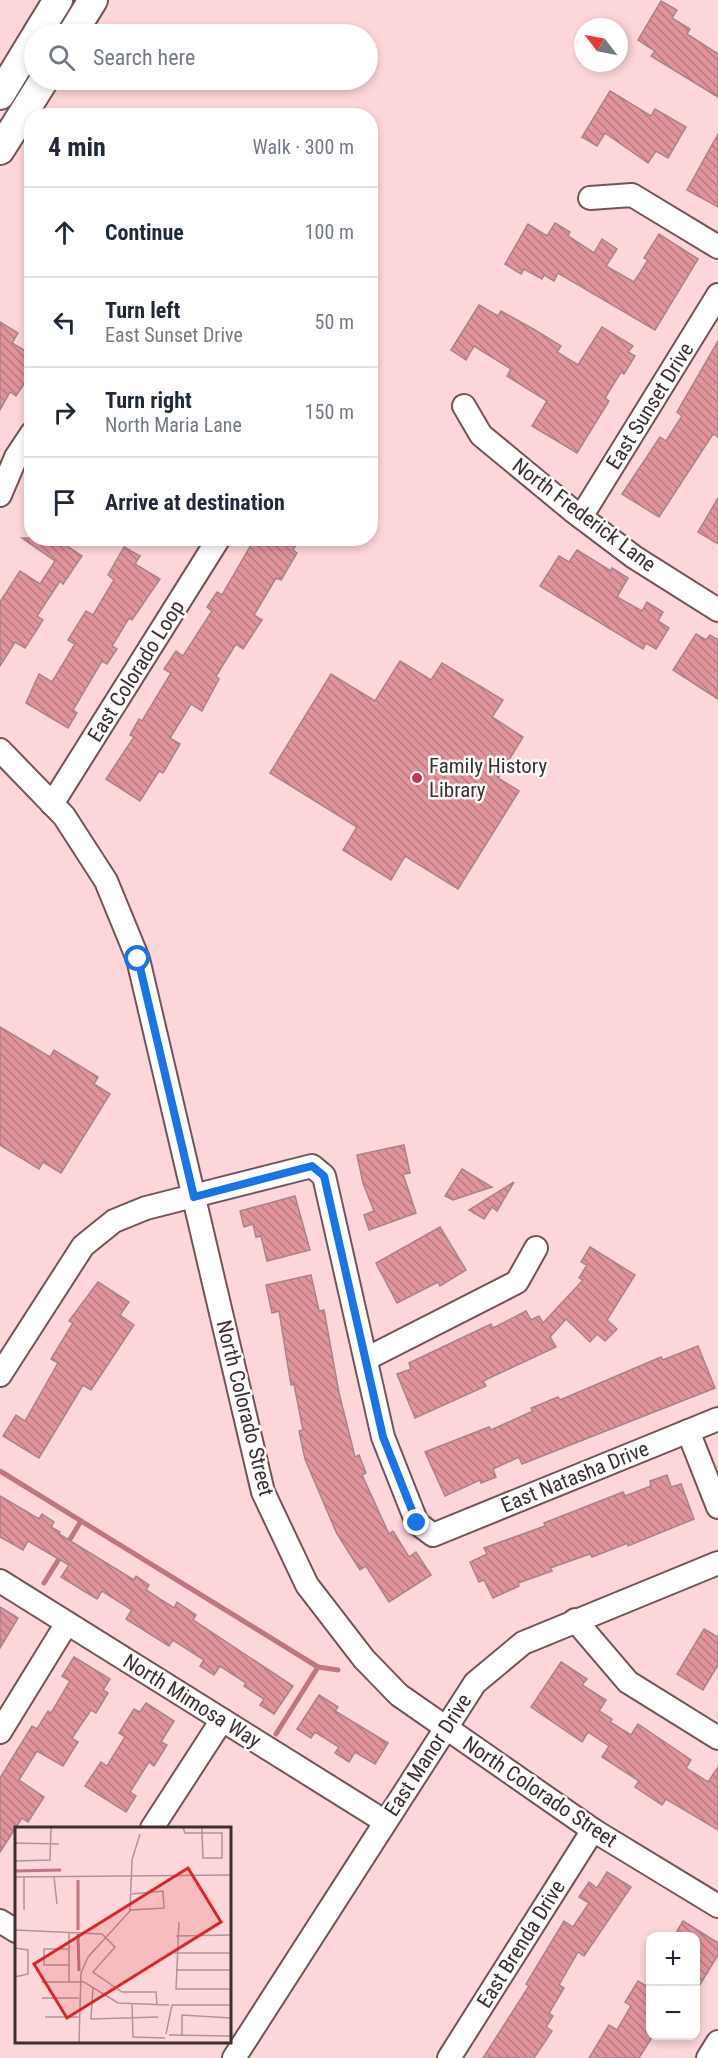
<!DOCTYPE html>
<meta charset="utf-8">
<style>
body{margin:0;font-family:"Roboto Condensed",sans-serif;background:#f2f2f3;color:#1f2937}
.controls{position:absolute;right:18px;bottom:18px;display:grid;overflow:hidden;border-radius:12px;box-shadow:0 3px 9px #0003}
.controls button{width:54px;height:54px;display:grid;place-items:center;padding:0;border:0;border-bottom:2px solid #e0e1e3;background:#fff;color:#1f2937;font:30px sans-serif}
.compass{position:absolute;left:574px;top:18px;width:54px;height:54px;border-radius:50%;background:#fff;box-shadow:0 3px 9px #0003;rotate:302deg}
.stop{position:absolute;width:18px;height:18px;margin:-14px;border:4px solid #1a73e8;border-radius:50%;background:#fff}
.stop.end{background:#1a73e8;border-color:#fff;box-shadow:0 2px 6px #0008}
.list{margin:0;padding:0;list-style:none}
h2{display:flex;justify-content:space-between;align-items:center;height:78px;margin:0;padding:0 24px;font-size:26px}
h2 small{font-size:20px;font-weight:400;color:#747a83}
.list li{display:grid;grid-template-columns:39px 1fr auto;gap:18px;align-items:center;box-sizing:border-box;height:90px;padding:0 24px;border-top:2px solid #e0e1e3}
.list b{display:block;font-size:22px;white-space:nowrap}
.list p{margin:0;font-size:20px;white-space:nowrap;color:#747a83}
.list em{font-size:20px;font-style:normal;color:#747a83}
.icon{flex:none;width:33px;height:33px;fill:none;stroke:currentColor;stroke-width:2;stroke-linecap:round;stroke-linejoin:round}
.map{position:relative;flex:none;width:718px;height:2058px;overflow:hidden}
.search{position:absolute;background:#fff;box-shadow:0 3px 9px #0003;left:24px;top:24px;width:354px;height:66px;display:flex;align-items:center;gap:15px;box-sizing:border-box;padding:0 21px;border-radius:33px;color:#747a83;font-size:22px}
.panel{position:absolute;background:#fff;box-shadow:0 3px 9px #0003;left:24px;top:108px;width:354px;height:438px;border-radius:24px}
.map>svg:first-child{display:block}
</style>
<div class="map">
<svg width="718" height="2058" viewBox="0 0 718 2058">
<defs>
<pattern id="building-back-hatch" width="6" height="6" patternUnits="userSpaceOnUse" patternTransform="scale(1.5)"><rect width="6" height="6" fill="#e2949d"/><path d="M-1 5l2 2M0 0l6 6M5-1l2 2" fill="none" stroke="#b87980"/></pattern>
</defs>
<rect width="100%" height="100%" fill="#fcd6d9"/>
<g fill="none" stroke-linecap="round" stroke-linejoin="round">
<!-- stream -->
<g stroke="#c0767e" stroke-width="5">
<polyline points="0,1471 318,1667 338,1670"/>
<polyline points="66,1546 81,1521"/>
<polyline points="44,1583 62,1554"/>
<polyline points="276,1734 318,1667"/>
</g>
</g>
<!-- building -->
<g fill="url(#building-back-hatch)" stroke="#a68487" stroke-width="1.5">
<polygon points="661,1 677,10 672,18 690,29 687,34 718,54 718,97 651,56 655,51 638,40"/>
<polygon points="610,91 651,116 655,109 686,127 668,158 656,151 648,163 605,133 597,146 582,137"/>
<polygon points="718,134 718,207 687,190"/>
<polygon points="555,223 570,232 568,236 594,253 602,239 617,249 606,266 634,282 648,260 644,258 659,234 698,259 655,330 558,273 554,281 544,275 542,279 524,269 521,274 505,264 528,224 547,236"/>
<polygon points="479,305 498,316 501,311 535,330 561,346 557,352 578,365 602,327 633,346 628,352 635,356 624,374 621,372 605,398 609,401 577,453 532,426 547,401 507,376 511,369 474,346 466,360 451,350"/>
<polygon points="0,322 18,333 12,343 32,355 32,369 26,381 16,396 10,392 0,410"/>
<polygon points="718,341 718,437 713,434 659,517 622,494 660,437 666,441 682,416 677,412"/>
<polygon points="718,498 718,544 698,532"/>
<polygon points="22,538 55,538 82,556 63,584 60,581 37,616 43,620 25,648 15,642 0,666 0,602 20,571 40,584 55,561"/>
<polygon points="255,538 300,538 293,550 297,553 281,580 276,578 254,615 262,620 243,649 236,644 216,676 219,679 202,711 191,704 170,738 180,744 163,773 159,771 140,801 106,779 134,737 130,735 139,719 142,721 171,673 164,669 176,651 183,656 212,611 207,607 217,592 222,595"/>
<polygon points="124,547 140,556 135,564 160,579 132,620 129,618 112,646 117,649 107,664 102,661 73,710 77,713 68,728 26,703 39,674 52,682 75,644 68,640 86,611 93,615 114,580 108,575"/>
<polygon points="577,550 611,571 612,568 628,578 617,597 642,611 647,602 663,612 658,621 669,628 656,649 646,643 643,649 540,586 559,556 569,562"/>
<polygon points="696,634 706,640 710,635 718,640 718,699 673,670"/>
<polygon points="400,661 431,680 442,663 503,700 492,717 523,737 498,778 519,791 458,889 405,856 391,880 343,850 357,827 270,773 331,674 375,701"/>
<polygon points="0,1027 50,1057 54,1050 98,1077 94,1084 110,1094 61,1173 43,1162 39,1169 0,1145"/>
<polygon points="404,1145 410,1173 403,1174 416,1213 369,1230 364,1215 374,1211 363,1183 357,1155"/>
<polygon points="462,1169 492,1187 453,1200 445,1196"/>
<polygon points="514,1182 497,1211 492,1207 484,1219 469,1210"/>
<polygon points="295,1196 310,1250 267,1261 261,1236 256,1237 253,1224 244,1227 240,1211"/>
<polygon points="440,1227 466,1270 440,1286 438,1282 397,1303 376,1263"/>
<polygon points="590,1247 635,1275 607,1320 617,1329 605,1341 597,1334 590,1342 566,1319 550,1337 556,1347 483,1381 486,1386 415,1418 397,1374 411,1369 409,1363 491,1324 493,1328 526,1311 531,1320 539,1316 543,1323 583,1280 579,1278 587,1265 581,1262"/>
<polygon points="311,1275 319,1311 324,1310 339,1393 355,1457 359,1455 366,1473 362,1475 389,1534 393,1531 409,1557 416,1552 431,1575 389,1602 366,1566 360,1570 337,1534 305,1459 299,1431 303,1430 294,1384 291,1385 279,1311 272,1313 266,1285"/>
<polygon points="98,1282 129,1302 120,1315 134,1325 91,1390 83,1385 39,1458 3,1436 16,1415 25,1421 58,1363 51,1359 73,1323 69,1321"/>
<polygon points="698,1346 715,1388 522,1464 519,1457 493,1469 496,1477 481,1483 480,1480 445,1496 425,1452 489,1427 491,1430 533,1411 531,1408 558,1397 560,1400 661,1357 663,1360"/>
<polygon points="667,1475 671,1487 681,1484 694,1519 628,1546 628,1543 592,1557 590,1554 550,1568 552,1571 518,1583 519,1586 493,1598 484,1580 479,1582 470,1562 487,1554 484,1548 545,1526 544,1523 623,1492 625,1496 651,1486 650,1481"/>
<polygon points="0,1496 39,1519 42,1514 54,1522 51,1527 60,1532 59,1534 134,1580 136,1576 149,1585 146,1590 174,1608 177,1602 196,1615 193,1620 293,1686 274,1714 260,1705 264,1699 244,1686 246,1683 220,1666 214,1675 200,1666 204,1660 173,1640 169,1646 126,1619 132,1610 102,1591 97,1599 61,1577 69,1565 28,1541 23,1550 0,1537"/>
<polygon points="0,1607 18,1618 0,1648"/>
<polygon points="704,1629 718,1637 718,1665 703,1690 677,1674"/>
<polygon points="74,1657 110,1679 103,1690 108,1693 96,1713 91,1710 72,1738 78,1742 63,1766 37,1751 19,1780 44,1797 28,1822 22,1818 0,1852 0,1778 32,1726 37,1729 48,1711 51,1713 70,1681 62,1676"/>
<polygon points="561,1662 587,1679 582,1685 606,1700 599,1711 612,1719 610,1722 631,1735 638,1724 691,1760 686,1768 708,1782 718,1767 718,1830 666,1799 662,1805 635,1787 639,1781 602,1757 609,1746 588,1732 582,1742 531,1707"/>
<polygon points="319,1695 338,1707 335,1711 388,1743 375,1764 355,1752 349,1762 335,1753 339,1747 315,1732 311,1738 297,1729"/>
<polygon points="146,1703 174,1721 161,1742 167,1745 154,1766 149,1762 130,1792 136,1796 126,1812 85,1786 101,1762 107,1766 125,1737 119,1733 134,1709 140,1712"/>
<polygon points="607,1872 631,1887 584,1956 578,1952 559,1985 564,1988 549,2013 553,2016 546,2027 552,2031 534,2058 483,2058 529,1986 526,1984 564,1921 573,1927 589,1903 579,1897 589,1882 597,1888"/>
<polygon points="683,1921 718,1943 718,1955 696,1991 696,1936 674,1936"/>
<polygon points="638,1981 651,1989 651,2039 639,2058 589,2058 609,2025 617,2030 631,2006 625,2002"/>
</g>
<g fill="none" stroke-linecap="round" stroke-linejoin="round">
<!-- minor casing -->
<g stroke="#735456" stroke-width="26">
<g id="minor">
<polyline points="590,198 632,195 718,247"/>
<polyline points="464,406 481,435 573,511 634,557 718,610"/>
<polyline points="0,495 16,457 32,433"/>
<polyline points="581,517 718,295"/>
<polyline points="0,750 64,816 106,881 138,959 263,1492 307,1585 364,1659 399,1695 593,1830 718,1906"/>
<polyline points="52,804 219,538"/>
<polyline points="366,1359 517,1282 536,1248"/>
<polyline points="0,1375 83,1246 114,1221 146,1208 312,1166 324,1176 383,1437 417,1523 433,1535 718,1419"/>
<polyline points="688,1431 718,1507"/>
<polyline points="0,1581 384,1821"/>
<polyline points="575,1620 628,1682 718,1738"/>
<polyline points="0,1732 67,1623"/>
<polyline points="152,1828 222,1720"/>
<polyline points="0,1921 16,1931"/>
<polyline points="234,2058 475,1683 523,1643 718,1563"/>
<polyline points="449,2058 593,1830"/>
<polyline points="708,2058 718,2042"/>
</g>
</g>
<!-- major casing -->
<g stroke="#735456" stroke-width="32">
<g id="major">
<polyline points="37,34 58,0"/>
<polyline points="72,34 93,0"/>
<polyline points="0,95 34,39"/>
<polyline points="0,150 44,80"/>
</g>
</g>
<!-- minor -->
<use href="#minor" stroke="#fff" stroke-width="22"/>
<!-- major -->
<use href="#major" stroke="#fff" stroke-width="28"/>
</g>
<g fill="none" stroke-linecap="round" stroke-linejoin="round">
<!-- route -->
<polyline stroke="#1a73e8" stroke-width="8" points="138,959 194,1197 312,1166 324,1176 383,1437 417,1523"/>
</g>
<!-- markers -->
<circle fill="#c33354" stroke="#fff" stroke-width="2" cx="417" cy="778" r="6"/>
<g text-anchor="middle" stroke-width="5" stroke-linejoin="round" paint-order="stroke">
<!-- street labels -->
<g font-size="21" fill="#3d2e30" stroke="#fff">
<text transform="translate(650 406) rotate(-58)" y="7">East Sunset Drive</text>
<text transform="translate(584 515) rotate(37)" y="7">North Frederick Lane</text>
<text transform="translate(136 671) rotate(-58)" y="7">East Colorado Loop</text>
<text transform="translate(245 1408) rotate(76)" y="7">North Colorado Street</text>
<text transform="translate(575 1477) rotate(-22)" y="7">East Natasha Drive</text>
<text transform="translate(192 1701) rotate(32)" y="7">North Mimosa Way</text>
<text transform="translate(428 1755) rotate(-57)" y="7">East Manor Drive</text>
<text transform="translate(540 1792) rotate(34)" y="7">North Colorado Street</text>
<text transform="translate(521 1944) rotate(-58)" y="7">East Brenda Drive</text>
</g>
<!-- poi labels -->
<g font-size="21" fill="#3d2e30" stroke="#fff" text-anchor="start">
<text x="429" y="773">Family History<tspan x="429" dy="24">Library</tspan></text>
</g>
</g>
<!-- overview -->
<g transform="translate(15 1827)">
<rect width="216" height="216" fill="#fcd6d9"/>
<path fill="none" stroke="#c0767e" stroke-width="3" d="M0 44 46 43M63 103V53M63 107 64 144"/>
<path fill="none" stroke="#b09395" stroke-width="1.5" d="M168 0 170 6H187V0M187 6H207V31H188ZM0 16 44 17M0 34 35 33 36 0M0 50 216 48M39 50 42 77M9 83V50M115 83 149 81 148 64 117 67M164 95 161 162H216M0 103 87 107 100 120 78 145 107 165H141L142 177M54 105V155M161 109 216 108M0 121 13 123V147L0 150M54 122H29V138H54M160 126H216M161 143H216M26 155H69L103 176 154 178M78 160 76 192 143 190M27 171H64M117 177 118 210 150 211M157 178H216M30 190H64M151 207 157 178M154 208 216 209M167 209V188L216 191M64 216 66 146 73 130 115 84 117 33 125 7"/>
<path fill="#d62828" fill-opacity="0.15" stroke="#d62828" stroke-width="3" d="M173 41 206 95 52 191 19 137Z"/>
<rect width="216" height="216" fill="none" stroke="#3d2e30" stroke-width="3"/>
</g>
</svg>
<div class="controls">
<button>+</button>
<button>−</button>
</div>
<svg class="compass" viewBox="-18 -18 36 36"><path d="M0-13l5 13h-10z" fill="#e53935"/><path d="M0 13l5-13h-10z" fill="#747a83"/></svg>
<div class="stop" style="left:138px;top:959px"></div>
<div class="stop end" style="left:417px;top:1523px"></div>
<div class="search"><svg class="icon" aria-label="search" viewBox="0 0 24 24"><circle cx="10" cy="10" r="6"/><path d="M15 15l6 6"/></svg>Search here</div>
<section class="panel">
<h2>4 min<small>Walk · 300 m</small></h2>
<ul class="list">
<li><svg class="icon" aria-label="ahead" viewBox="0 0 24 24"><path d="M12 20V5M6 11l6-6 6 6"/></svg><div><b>Continue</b></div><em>100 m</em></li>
<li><svg class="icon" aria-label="left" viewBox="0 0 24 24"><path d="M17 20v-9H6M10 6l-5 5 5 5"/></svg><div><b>Turn left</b><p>East Sunset Drive</p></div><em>50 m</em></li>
<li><svg class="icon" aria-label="right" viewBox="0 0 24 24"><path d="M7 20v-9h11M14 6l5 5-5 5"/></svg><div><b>Turn right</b><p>North Maria Lane</p></div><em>150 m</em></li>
<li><svg class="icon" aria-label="arrive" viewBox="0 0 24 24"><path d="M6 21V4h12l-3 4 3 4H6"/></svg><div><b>Arrive at destination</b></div></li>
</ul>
</section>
</div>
